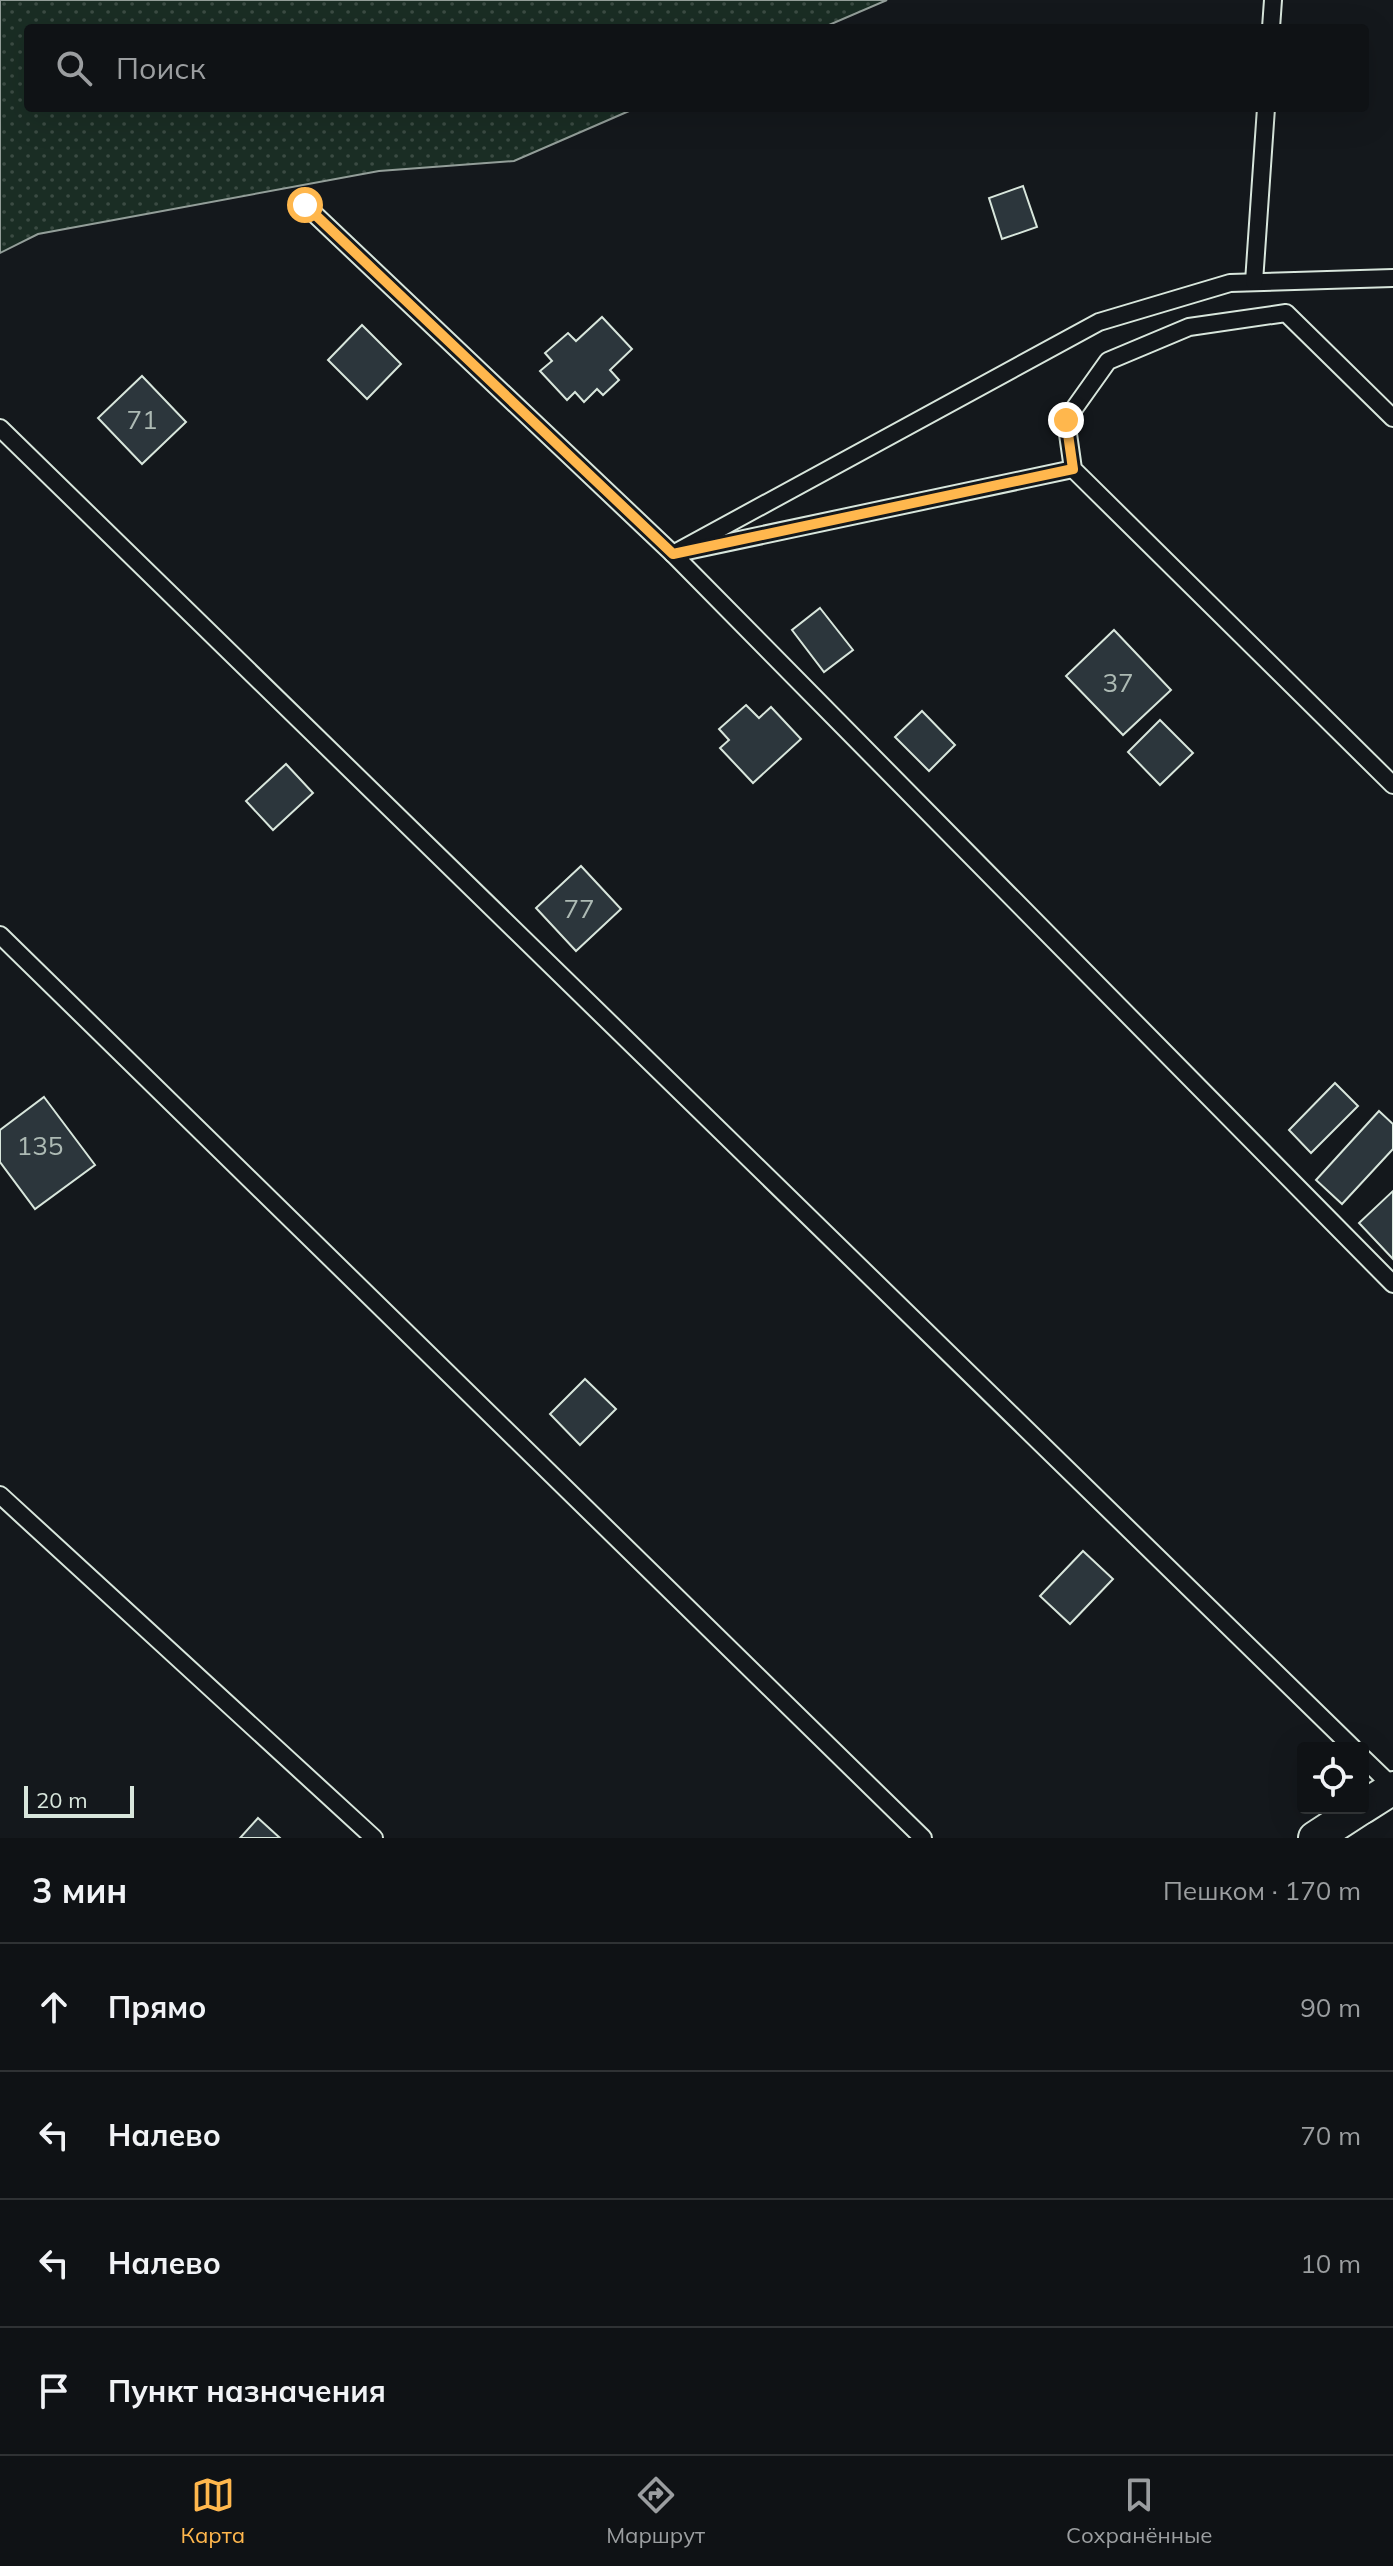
<!DOCTYPE html>
<html lang="ru">
<meta charset="utf-8">
<style>
body{margin:0;font-family:Mulish,sans-serif;background:#181b1e;color:#f1f3f6}
.controls{position:absolute;right:24px;bottom:24px;display:grid;overflow:hidden;border-radius:8px;box-shadow:0 8px 32px #0002}
.controls button{width:72px;height:72px;display:grid;place-items:center;padding:0;border:0;border-bottom:2px solid #2f3234;background:#0f1215;color:#f1f3f6;font:40px sans-serif}
.scale{position:absolute;left:24px;bottom:20px;width:110px;box-sizing:border-box;padding-left:8px;border:4px solid #d8e6dc;border-top:0;font-size:22px;line-height:28px;white-space:nowrap;color:#d8e6dc;-webkit-text-stroke:6px #14181c;paint-order:stroke}
.stop{position:absolute;width:24px;height:24px;margin:-18px;border:6px solid #ffb74d;border-radius:50%;background:#fff}
.stop.end{background:#ffb74d;border-color:#fff;box-shadow:0 2px 8px #0008}
.list{margin:0;padding:0;list-style:none}
h2{display:flex;justify-content:space-between;align-items:center;height:104px;margin:0;padding:0 32px;font-size:34px}
h2 small{font-size:26px;font-weight:400;color:#9b9ea0}
.list li{display:grid;grid-template-columns:52px 1fr auto;gap:24px;align-items:center;box-sizing:border-box;height:128px;padding:0 32px;border-top:2px solid #2f3234}
.list b{display:block;font-size:30px;white-space:nowrap}
.list em{font-size:26px;font-style:normal;color:#9b9ea0}
.icon{flex:none;width:44px;height:44px;fill:none;stroke:currentColor;stroke-width:2;stroke-linecap:round;stroke-linejoin:round}
.map{position:relative;flex:none;width:1393px;height:1838px;overflow:hidden}
.search{position:absolute;background:#0f1215;box-shadow:0 8px 32px #0002;left:24px;right:24px;top:24px;height:88px;display:flex;align-items:center;gap:20px;box-sizing:border-box;padding:0 28px;border-radius:8px;color:#9b9ea0;font-size:30px}
.sheet{height:616px;background:#0f1215}
nav{display:flex;justify-content:space-around;align-items:center;box-sizing:border-box;height:112px;border-top:2px solid #2f3234;background:#0f1215;font-size:22px;color:#9b9ea0}
nav a{display:grid;justify-items:center;gap:4px}
nav .on{color:#ffb74d}
.map>svg:first-child{display:block}
</style>
<div class="map">
<svg width="1393" height="1838" viewBox="0 0 1393 1838">
<defs>
<pattern id="green-dots" width="8" height="8" patternUnits="userSpaceOnUse" patternTransform="scale(2)"><rect width="8" height="8" fill="#1a2d24"/><path d="M2 2h.1M6 6h.1" fill="none" stroke="#3b4b43" stroke-width="1.8" stroke-linecap="round"/></pattern>
</defs>
<rect width="100%" height="100%" fill="#14181c"/>
<!-- green -->
<polygon fill="url(#green-dots)" stroke="#939e99" stroke-width="2" points="0,0 887,0 822,28 28,28 28,108 636,108 514,161 379,171 38,234 0,253"/>
<!-- building -->
<g fill="#2c363c" stroke="#d8e6dc" stroke-width="2">
<polygon points="1023,186 1037,227 1002,239 989,198"/>
<polygon points="602,317 632,349 610,370 619,380 603,395 597,389 584,402 575,392 567,400 540,371 552,361 545,353 568,333 576,341"/>
<polygon points="362,325 401,364 367,399 328,360"/>
<polygon points="142,376 186,422 142,464 98,418"/>
<polygon points="820,608 853,650 824,672 792,630"/>
<polygon points="1114,630 1171,690 1123,735 1066,676"/>
<polygon points="746,705 759,718 771,707 801,739 753,783 720,748 729,740 719,729"/>
<polygon points="922,711 955,745 929,771 895,737"/>
<polygon points="1160,720 1193,753 1160,785 1128,752"/>
<polygon points="286,764 313,793 273,830 246,801"/>
<polygon points="581,866 621,909 576,951 536,908"/>
<polygon points="1335,1083 1358,1106 1311,1153 1289,1130"/>
<polygon points="44,1097 95,1165 35,1209 0,1162 0,1130"/>
<polygon points="1379,1111 1393,1124 1393,1149 1342,1204 1316,1180"/>
<polygon points="1393,1191 1393,1259 1359,1223"/>
<polygon points="585,1379 616,1409 580,1445 550,1414"/>
<polygon points="1083,1551 1113,1579 1070,1624 1040,1596"/>
<polygon points="258,1818 280,1838 240,1838"/>
</g>
<g fill="none" stroke-linecap="round" stroke-linejoin="round">
<!-- service casing -->
<g stroke="#d8e6dc" stroke-width="20">
<g id="service">
<polyline points="1271,28 1273,0"/>
<polyline points="305,205 673,554 1099,322 1230,283 1393,278"/>
<polyline points="1254,282 1266,108"/>
<polyline points="1393,418 1286,313 1189,327 1108,361 1066,420 1073,469 1393,785"/>
<polyline points="0,428 1353,1748"/>
<polyline points="1073,469 673,554 1393,1284"/>
<polyline points="0,935 923,1838"/>
<polyline points="0,1495 374,1838"/>
<polyline points="1363,1758 1393,1787"/>
</g>
</g>
<!-- minor casing -->
<g stroke="#d8e6dc" stroke-width="36">
<g id="minor">
<polyline points="1363,1807 1393,1788"/>
<polyline points="1315,1838 1361,1808"/>
</g>
</g>
<!-- service -->
<use href="#service" stroke="#14181c" stroke-width="16"/>
<!-- minor -->
<use href="#minor" stroke="#14181c" stroke-width="32"/>
</g>
<g fill="none" stroke-linecap="round" stroke-linejoin="round">
<!-- route -->
<polyline stroke="#ffb74d" stroke-width="10" points="305,205 673,554 1073,469 1066,420"/>
</g>
<g text-anchor="middle" stroke-width="6" stroke-linejoin="round" paint-order="stroke">
<!-- number labels -->
<g font-size="26" fill="#adbab4">
<text x="142" y="429">71</text>
<text x="1118" y="692">37</text>
<text x="579" y="918">77</text>
<text x="40" y="1155">135</text>
</g>
</g>
</svg>
<div class="controls">
<button><svg class="icon" aria-label="locate" viewBox="0 0 24 24"><circle cx="12" cy="12" r="6"/><path d="M12 2v4M12 18v4M2 12h4M18 12h4"/></svg></button>
</div>
<div class="scale">20 m</div>
<div class="stop" style="left:305px;top:205px"></div>
<div class="stop end" style="left:1066px;top:420px"></div>
<div class="search"><svg class="icon" aria-label="search" viewBox="0 0 24 24"><circle cx="10" cy="10" r="6"/><path d="M15 15l6 6"/></svg>Поиск</div>
</div>
<section class="sheet">
<h2>3 мин<small>Пешком · 170 m</small></h2>
<ul class="list">
<li><svg class="icon" aria-label="ahead" viewBox="0 0 24 24"><path d="M12 20V5M6 11l6-6 6 6"/></svg><div><b>Прямо</b></div><em>90 m</em></li>
<li><svg class="icon" aria-label="left" viewBox="0 0 24 24"><path d="M17 20v-9H6M10 6l-5 5 5 5"/></svg><div><b>Налево</b></div><em>70 m</em></li>
<li><svg class="icon" aria-label="left" viewBox="0 0 24 24"><path d="M17 20v-9H6M10 6l-5 5 5 5"/></svg><div><b>Налево</b></div><em>10 m</em></li>
<li><svg class="icon" aria-label="arrive" viewBox="0 0 24 24"><path d="M6 21V4h12l-3 4 3 4H6"/></svg><div><b>Пункт назначения</b></div></li>
</ul>
</section>
<nav>
<a class="on"><svg class="icon" aria-label="map" viewBox="0 0 24 24"><path d="M3 6l6-2 6 2 6-2v14l-6 2-6-2-6 2zM9 4v14M15 6v14"/></svg>Карта</a>
<a><svg class="icon" aria-label="directions" viewBox="0 0 24 24"><path d="M12 3l9 9-9 9-9-9zM9 14v-3h6M13 9l2 2-2 2"/></svg>Маршрут</a>
<a><svg class="icon" aria-label="saved" viewBox="0 0 24 24"><path d="M7 4h10v16l-5-4-5 4z"/></svg>Сохранённые</a>
</nav>
